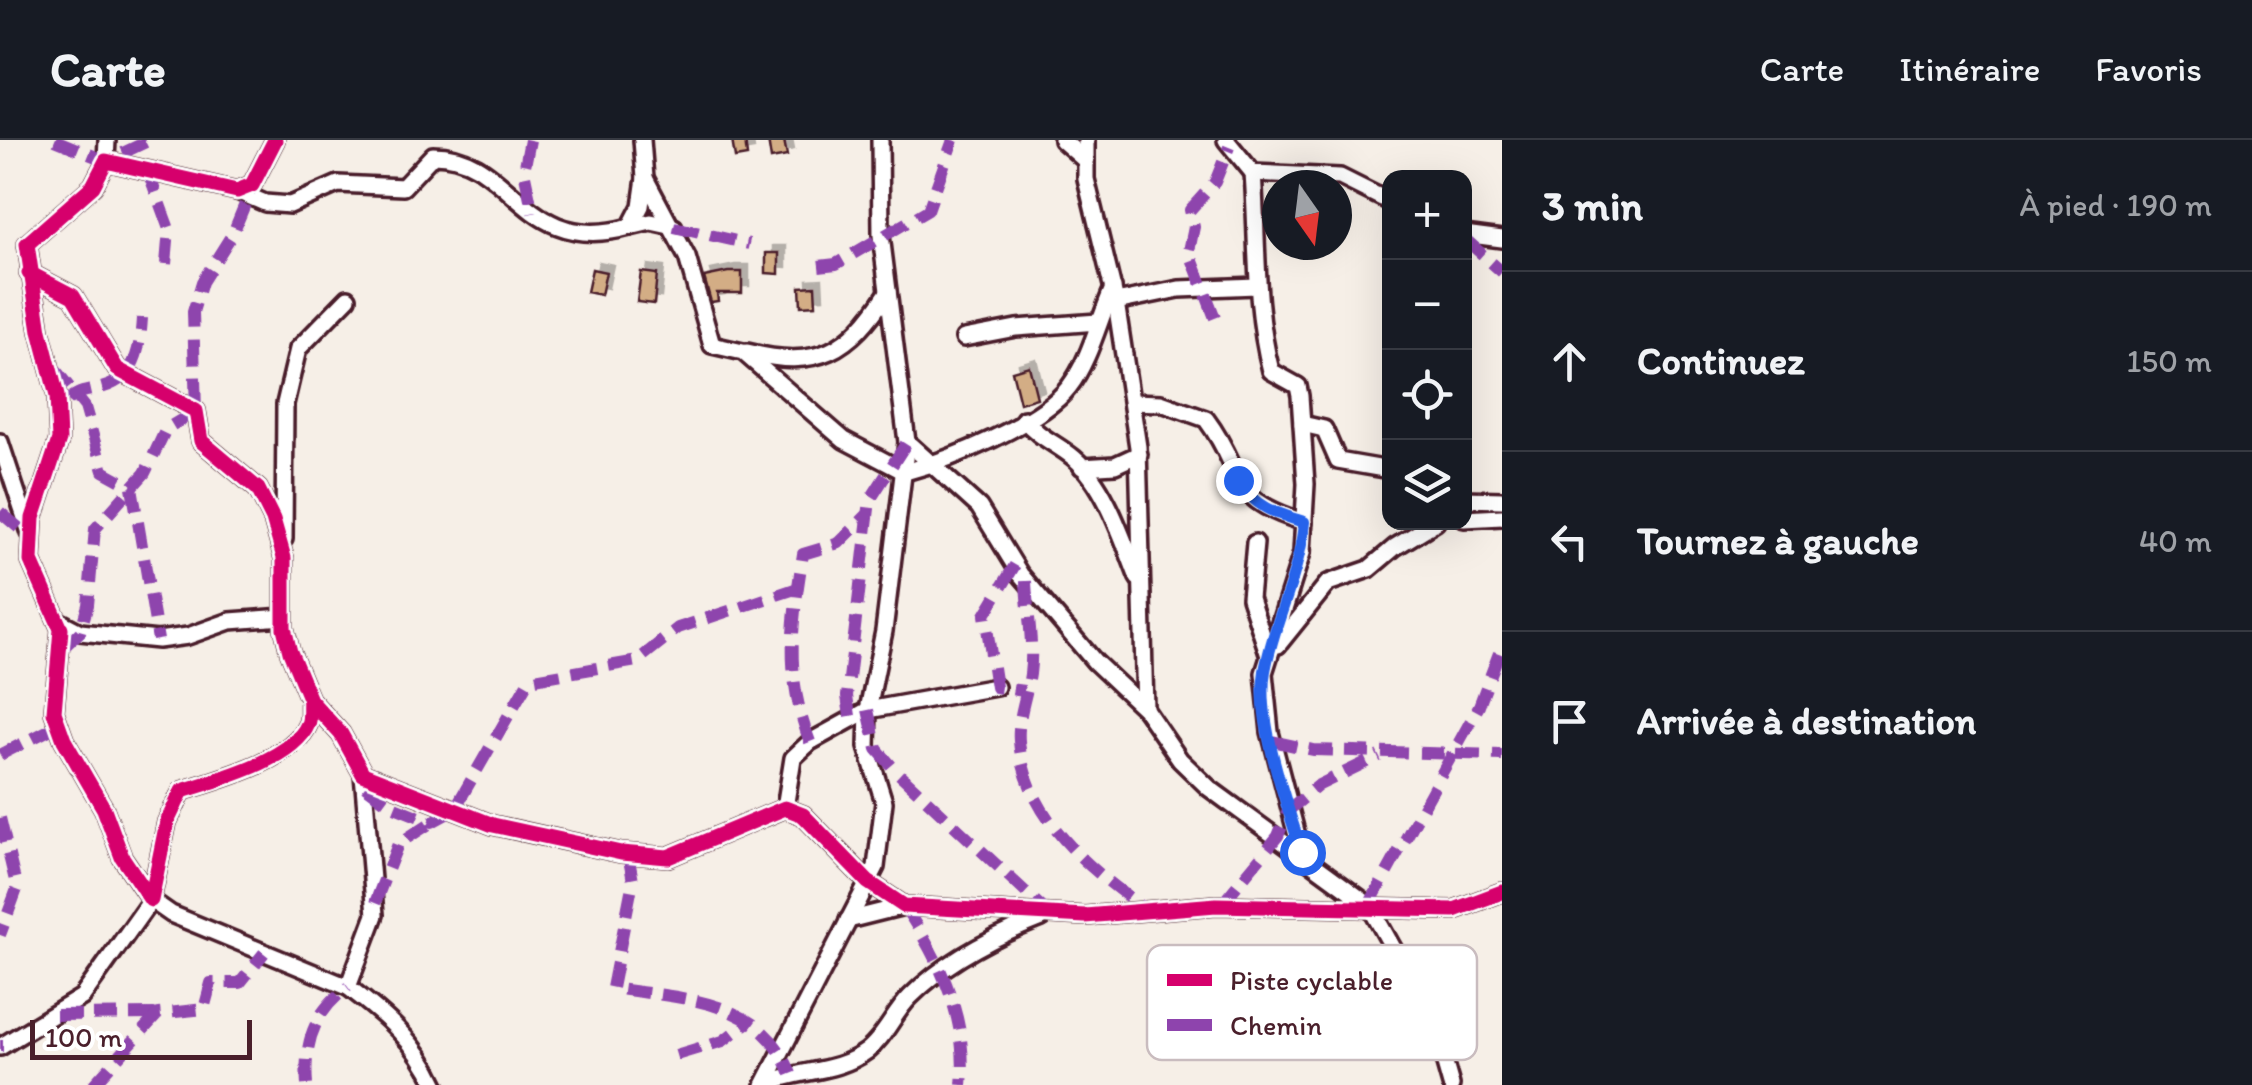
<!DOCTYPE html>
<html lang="fr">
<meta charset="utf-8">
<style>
body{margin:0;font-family:Itim,sans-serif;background:#20242c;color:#f1f3f6}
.controls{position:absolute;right:30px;top:30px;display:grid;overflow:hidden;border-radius:20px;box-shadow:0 10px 40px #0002}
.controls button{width:90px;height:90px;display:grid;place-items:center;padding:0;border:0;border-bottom:2px solid #363941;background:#171b24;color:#f1f3f6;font:50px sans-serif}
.compass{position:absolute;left:1262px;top:30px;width:90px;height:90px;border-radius:50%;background:#171b24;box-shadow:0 10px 40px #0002;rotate:166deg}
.scale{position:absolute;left:30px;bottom:25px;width:222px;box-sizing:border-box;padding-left:10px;border:5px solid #4a1f2b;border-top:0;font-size:28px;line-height:35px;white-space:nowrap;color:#4a1f2b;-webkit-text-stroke:8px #fff;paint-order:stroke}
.stop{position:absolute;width:30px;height:30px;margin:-22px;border:8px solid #2563eb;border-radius:50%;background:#fff}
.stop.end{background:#2563eb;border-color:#fff;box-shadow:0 2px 10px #0008}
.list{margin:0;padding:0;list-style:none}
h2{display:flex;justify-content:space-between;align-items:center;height:130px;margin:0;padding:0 40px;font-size:42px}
h2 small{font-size:32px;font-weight:400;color:#9ea1a6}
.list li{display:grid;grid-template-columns:65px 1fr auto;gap:30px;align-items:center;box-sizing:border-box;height:180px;padding:0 40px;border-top:2px solid #363941}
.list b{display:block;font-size:38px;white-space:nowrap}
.list em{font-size:32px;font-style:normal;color:#9ea1a6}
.icon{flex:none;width:55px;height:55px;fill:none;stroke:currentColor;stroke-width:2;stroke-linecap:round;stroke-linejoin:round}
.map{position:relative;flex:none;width:1502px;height:945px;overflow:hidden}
header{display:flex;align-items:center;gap:60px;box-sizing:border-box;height:140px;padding:0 50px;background:#171b24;border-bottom:2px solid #363941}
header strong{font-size:48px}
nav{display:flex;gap:55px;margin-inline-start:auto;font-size:35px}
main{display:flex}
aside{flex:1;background:#171b24}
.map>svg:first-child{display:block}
</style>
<header>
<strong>Carte</strong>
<nav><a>Carte</a><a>Itinéraire</a><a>Favoris</a></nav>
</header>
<main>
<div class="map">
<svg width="1502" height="945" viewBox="0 0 1502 945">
<defs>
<filter id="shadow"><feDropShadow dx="7" dy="-7" stdDeviation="0" flood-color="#0004"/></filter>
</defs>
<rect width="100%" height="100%" fill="#f6efe7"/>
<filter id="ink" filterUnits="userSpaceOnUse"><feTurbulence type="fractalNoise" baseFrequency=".01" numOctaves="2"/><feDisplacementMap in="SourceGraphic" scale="20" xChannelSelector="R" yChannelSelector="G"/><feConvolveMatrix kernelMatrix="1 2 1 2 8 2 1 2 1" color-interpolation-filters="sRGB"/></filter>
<g filter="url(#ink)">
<!-- building -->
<g fill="#d3ad85" stroke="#4a1f2b" stroke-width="2.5" filter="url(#shadow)">
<polygon points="732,0 745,0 747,16 735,18"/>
<polygon points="768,0 784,0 787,16 771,19"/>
<polygon points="766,113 779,113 779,134 766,133"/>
<polygon points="592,129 606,132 601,155 587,152"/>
<polygon points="641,132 657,134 654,164 637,162"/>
<polygon points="728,132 742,132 742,153 717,153 718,161 711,162 704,137"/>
<polygon points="815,146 816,165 801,166 800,147"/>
<polygon points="1029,226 1037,258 1020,263 1012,231"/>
</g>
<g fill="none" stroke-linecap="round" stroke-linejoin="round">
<!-- minor casing -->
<g stroke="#4a1f2b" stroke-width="22">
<g id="minor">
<path d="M275 0 252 45 237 51 106 21 93 46 27 104 40 191 57 256 59 300 33 378 31 421 61 489 54 572 64 600 104 669 122 717 151 760 167 682 182 651C216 640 293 620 308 584 311 578 309 566 310 560"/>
<path d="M642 0 645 38 687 117 712 205 743 212 844 300 905 332C950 320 1041 283 1069 247 1090 220 1099 179 1113 148"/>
<polyline points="1062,0 1086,21"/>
<polyline points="1086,0 1086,39 1116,162 1138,307 1145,569"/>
<polyline points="1226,0 1253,33 1340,37 1390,62"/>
<polyline points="106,21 107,0"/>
<path d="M1253 33C1258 101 1254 165 1271 231L1298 246 1300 256 1306 344 1302 413 1264 533 1270 592 1301 711"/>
<path d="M237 51 265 63 290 65 338 44 403 47 433 15C514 15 521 117 630 87L641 66 645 38"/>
<polyline points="630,87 651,82 674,87"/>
<polyline points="1464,94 1502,99"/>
<polyline points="29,133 73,156 117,229 196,271 201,301 258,349 273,379 284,418 284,488 290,512 310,560 341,594 363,634 493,685 621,713 668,717 785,668 803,675 868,742 904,766 1085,776 1216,765 1454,770 1502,752"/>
<polyline points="1116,162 1179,149 1257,146"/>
<polyline points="964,198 1016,188 1098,182"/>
<path d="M747 212C818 230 849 212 888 152"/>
<path d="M1132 262 1161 263 1206 279C1248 335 1224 358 1304 382"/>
<path d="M1024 279C1039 298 1056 303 1074 318 1106 345 1123 400 1138 438"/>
<polyline points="1302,284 1324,289 1338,321 1390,330"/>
<polyline points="0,302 30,393"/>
<polyline points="907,302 979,367 1020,434 1095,522 1145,569 1180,620 1209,648 1369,765 1432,878 1451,945"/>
<polyline points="1082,327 1115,325 1139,314"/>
<polyline points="1464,359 1502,360"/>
<polyline points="1464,379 1502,377"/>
<polyline points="284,399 285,264 298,209 348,158"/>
<polyline points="1255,403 1250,458 1269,516"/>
<polyline points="59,481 80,492 158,500 188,496 230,481 284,477"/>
<polyline points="1278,505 1328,443 1369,429 1395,407 1436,382"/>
<polyline points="785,668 793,618 810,602 868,570 996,547"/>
<polyline points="848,780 904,766"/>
<path d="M348 847C386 876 416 901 436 945"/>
<polyline points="0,907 82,857 151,760 171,774 348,847 375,775 363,634"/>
<path d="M765 944C798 929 836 934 867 911 885 897 894 873 910 857 946 821 995 796 1042 778"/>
<polyline points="764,945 876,727 884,662 867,607 868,570 884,491 907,302 881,95 880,0"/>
</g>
</g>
<!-- minor -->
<use href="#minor" stroke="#fff" stroke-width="15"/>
<!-- quiet -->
<g stroke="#8e44ad" stroke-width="12" stroke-dasharray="25 12" stroke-linecap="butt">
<polyline points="55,0 106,21 150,0"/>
<polyline points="530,0 524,31 533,73"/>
<polyline points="147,29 169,89 166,124"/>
<polyline points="674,87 749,104"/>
<polyline points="1464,98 1502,132"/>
<polyline points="819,126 836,124 928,70 953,0"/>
<polyline points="1215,178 1189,111 1194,87 1190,70 1215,42 1229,7"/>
<polyline points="54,228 85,267 103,331 132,347 158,500"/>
<path d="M68 261C76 252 84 252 96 249 135 242 140 211 142 178"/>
<polyline points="0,372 32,399"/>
<polyline points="1015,425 985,475 996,547 1024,551"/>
<path d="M1026 441C1027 470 1034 504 1030 534 1027 555 1017 579 1019 601 1026 678 1088 728 1145 769"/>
<polyline points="63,508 80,492 88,465 95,389 145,333 166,289 196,271 193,172 202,142 233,93 252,47"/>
<polyline points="868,570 877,609 895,630 1050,775"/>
<polyline points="850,576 847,556 870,360 907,302"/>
<polyline points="1272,601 1313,610 1502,615"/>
<path d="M810 602C784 534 792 484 803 414L839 403 868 374"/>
<polyline points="0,615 59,585"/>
<polyline points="365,646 392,666 432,682 454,670 529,540 637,521 678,488 798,448"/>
<polyline points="0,678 17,749 0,795"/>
<path d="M628 714 633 741 612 848C683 859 762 858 791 934"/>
<polyline points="375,763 398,704 432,682"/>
<polyline points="1221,765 1278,696 1288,671 1319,645 1379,616"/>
<polyline points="1369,765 1479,566 1502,505"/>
<path d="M904 766C940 821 968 877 962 945"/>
<polyline points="56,875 158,874"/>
<polyline points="0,906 3,906"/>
<polyline points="676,915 723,901 749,881"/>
<polyline points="93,945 158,874 204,869 211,843 240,843 264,813"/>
<path d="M307 945C304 903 313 873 348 847"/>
</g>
<!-- cycleway casing -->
<g stroke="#fff" stroke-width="21">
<g id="cycleway">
<path d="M275 0 252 45 237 51 106 21 93 46 27 104 40 191 57 256 59 300 33 378 31 421 61 489 54 572 64 600 104 669 122 717 151 760 167 682 182 651C216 640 293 620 308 584 311 578 309 566 310 560"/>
<polyline points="29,133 73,156 117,229 196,271 201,301 258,349 273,379 284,418 284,488 290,512 310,560 341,594 363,634 493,685 621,713 668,717 785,668 803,675 868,742 904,766 1085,776 1216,765 1454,770 1502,752"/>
</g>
</g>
<!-- cycleway -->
<use href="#cycleway" stroke="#d6006c" stroke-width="15"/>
</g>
</g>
<g fill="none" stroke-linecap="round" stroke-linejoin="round" filter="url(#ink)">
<!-- route -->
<path stroke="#2563eb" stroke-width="12" d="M1238 340C1255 367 1274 373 1304 382 1300 435 1274 480 1265 531 1256 580 1287 666 1302 712"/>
</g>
<!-- legend -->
<rect x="1147" y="805" width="330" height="115" rx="15" fill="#fff" stroke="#c9bcbf" stroke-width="2.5"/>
<rect x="1167" y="834" width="45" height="12" fill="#d6006c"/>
<rect x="1167" y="879" width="45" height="12" fill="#8e44ad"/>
<g font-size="28" fill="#4a1f2b">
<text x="1230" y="850">Piste cyclable</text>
<text x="1230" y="895">Chemin</text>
</g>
</svg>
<div class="controls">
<button>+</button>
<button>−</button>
<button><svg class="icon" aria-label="locate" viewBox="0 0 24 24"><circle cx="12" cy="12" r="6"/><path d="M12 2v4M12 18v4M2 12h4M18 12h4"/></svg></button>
<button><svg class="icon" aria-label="layers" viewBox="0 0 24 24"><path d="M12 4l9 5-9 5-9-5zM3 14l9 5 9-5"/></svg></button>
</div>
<svg class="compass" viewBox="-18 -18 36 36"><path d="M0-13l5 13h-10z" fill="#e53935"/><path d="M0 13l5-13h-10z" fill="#9ea1a6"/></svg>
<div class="scale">100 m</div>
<div class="stop" style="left:1302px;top:712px"></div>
<div class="stop end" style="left:1238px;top:340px"></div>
</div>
<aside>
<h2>3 min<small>À pied · 190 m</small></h2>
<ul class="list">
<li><svg class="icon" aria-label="ahead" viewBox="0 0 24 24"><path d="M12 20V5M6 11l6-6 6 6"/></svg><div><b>Continuez</b></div><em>150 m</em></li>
<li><svg class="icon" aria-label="left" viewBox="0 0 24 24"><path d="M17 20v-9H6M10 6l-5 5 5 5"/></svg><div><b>Tournez à gauche</b></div><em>40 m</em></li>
<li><svg class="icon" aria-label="arrive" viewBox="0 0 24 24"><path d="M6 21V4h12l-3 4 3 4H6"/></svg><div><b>Arrivée à destination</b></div></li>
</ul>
</aside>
</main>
